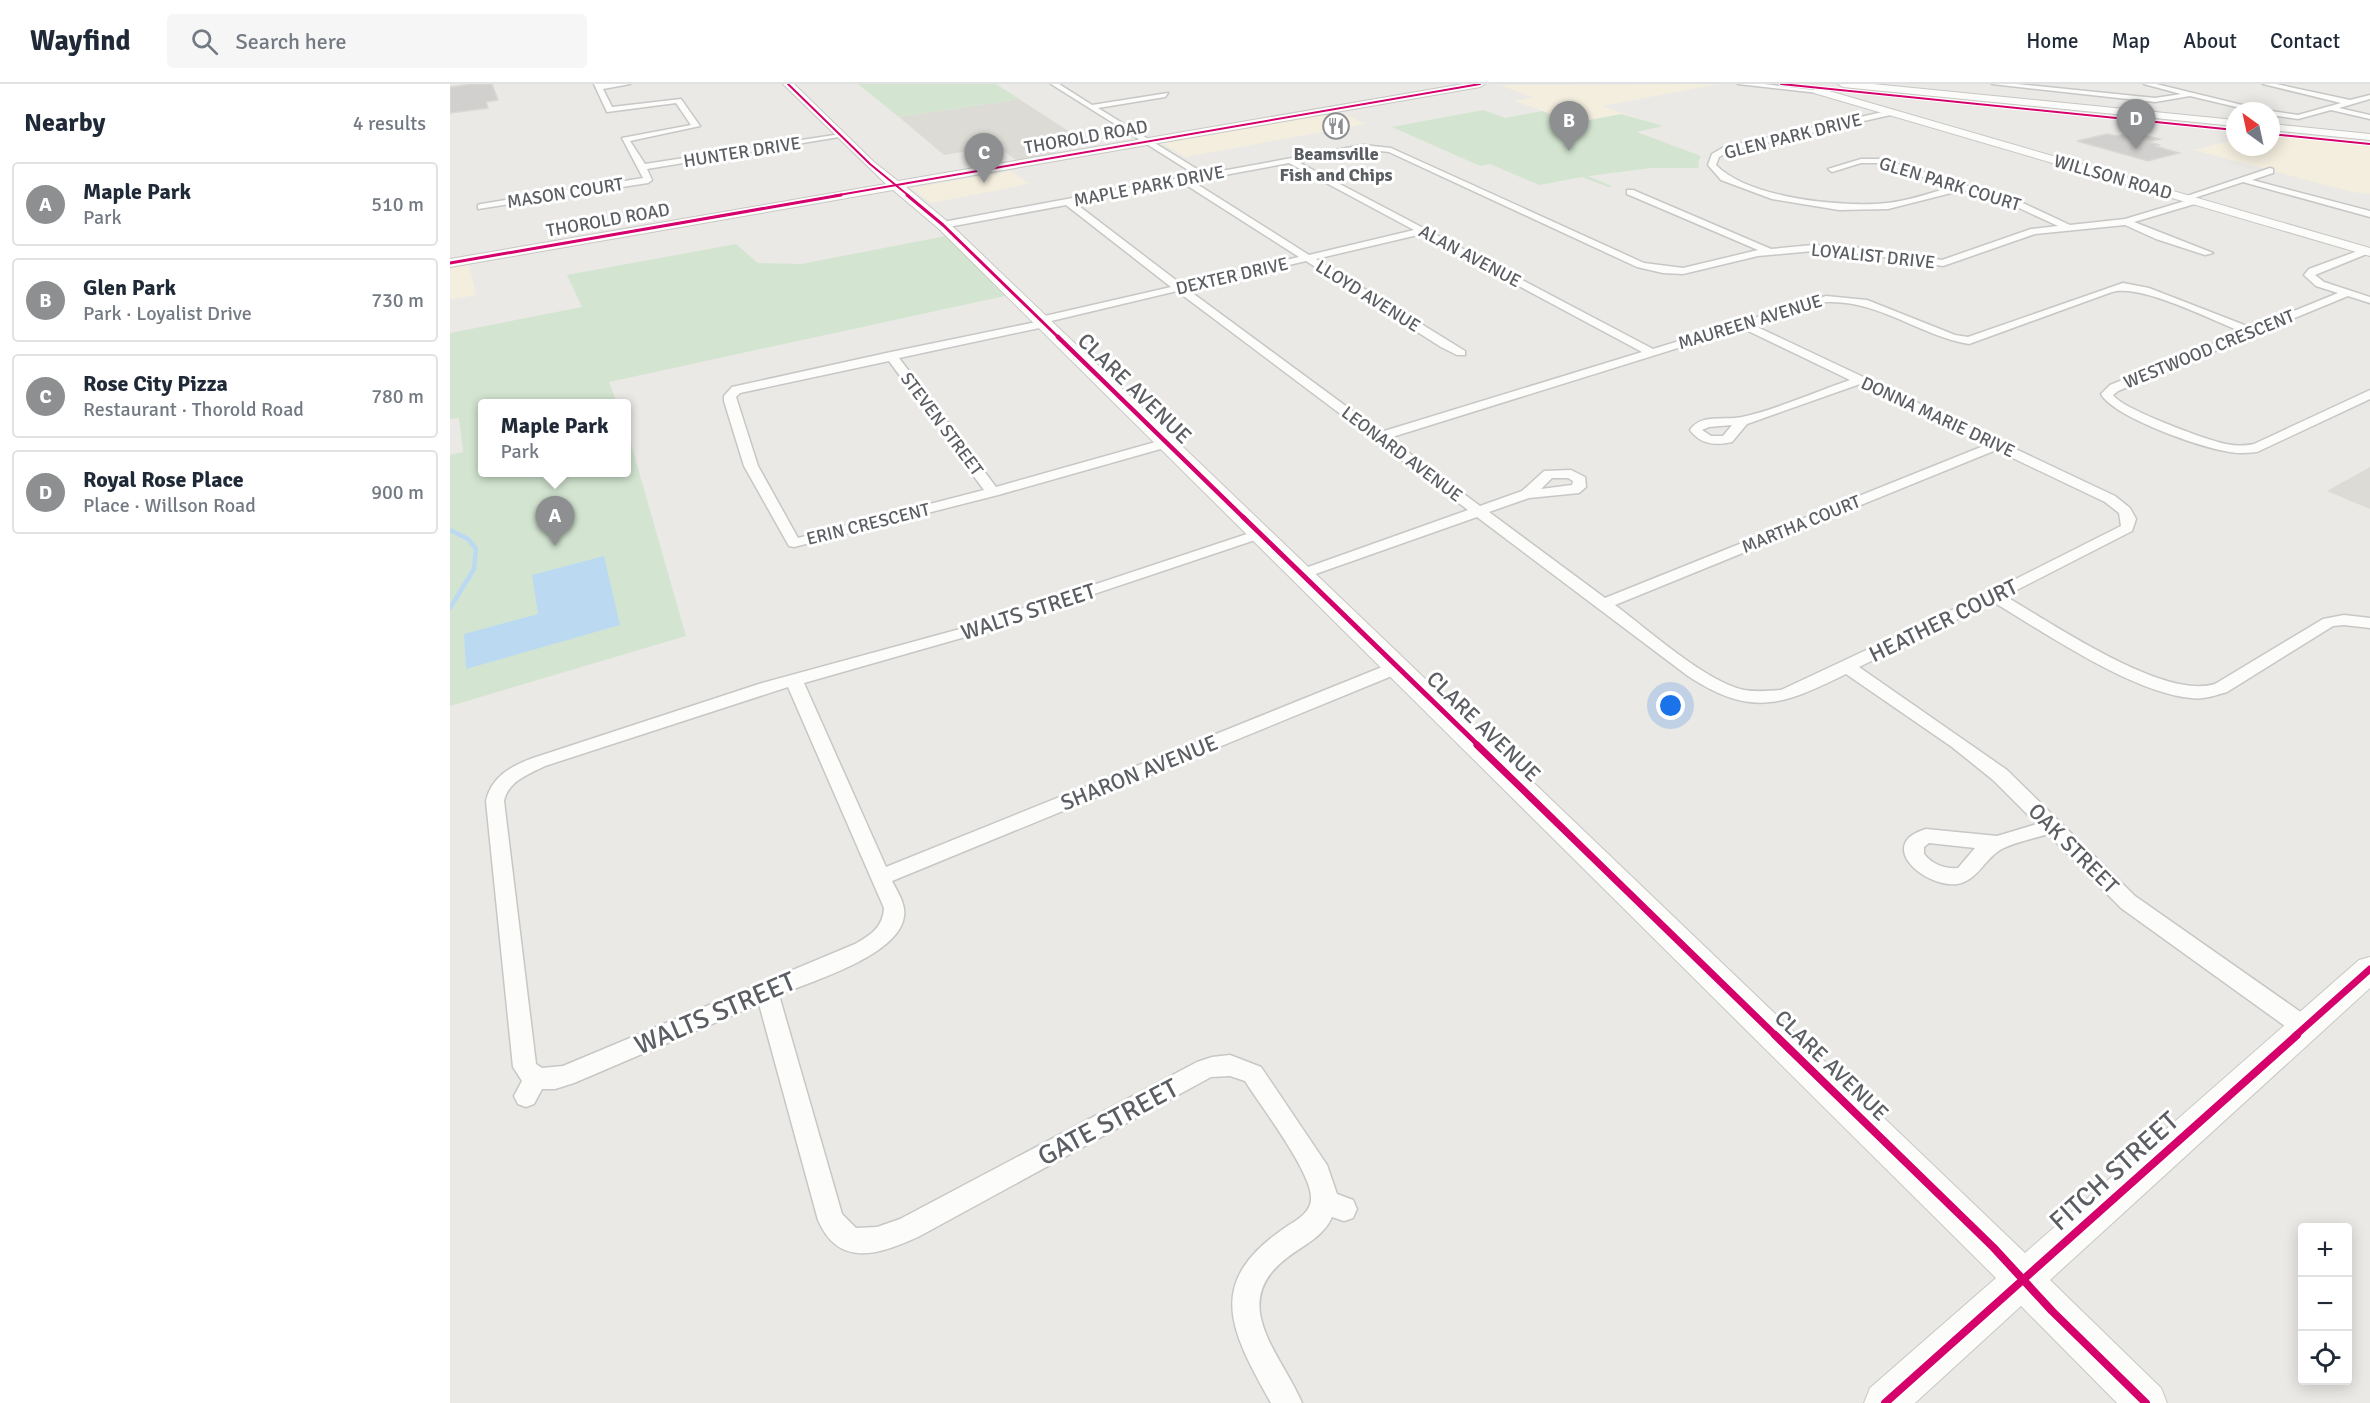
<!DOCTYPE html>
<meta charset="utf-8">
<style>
body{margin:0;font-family:Signika,sans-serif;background:#f6f6f7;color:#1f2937}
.controls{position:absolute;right:18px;bottom:18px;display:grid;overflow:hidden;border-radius:6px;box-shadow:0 3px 15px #0003}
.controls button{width:54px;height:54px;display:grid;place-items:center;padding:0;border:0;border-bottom:2px solid #e0e1e3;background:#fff;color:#1f2937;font:30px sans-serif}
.compass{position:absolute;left:1776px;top:18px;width:54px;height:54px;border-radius:50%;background:#fff;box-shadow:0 3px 15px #0003;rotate:327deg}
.you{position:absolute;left:1221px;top:622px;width:21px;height:21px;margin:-15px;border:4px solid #fff;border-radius:50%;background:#1a73e8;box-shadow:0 0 0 9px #1a73e833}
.badge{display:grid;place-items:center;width:39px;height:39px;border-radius:50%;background:#8d8f90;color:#fff;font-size:20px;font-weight:700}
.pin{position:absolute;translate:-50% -50px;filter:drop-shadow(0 2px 3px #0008)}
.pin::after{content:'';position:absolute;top:32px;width:21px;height:18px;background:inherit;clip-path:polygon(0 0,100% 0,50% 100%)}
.popup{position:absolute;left:28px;top:315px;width:153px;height:78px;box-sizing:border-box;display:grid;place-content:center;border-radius:6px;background:#fff;filter:drop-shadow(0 2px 4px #0005);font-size:20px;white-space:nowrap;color:#747a83}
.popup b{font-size:22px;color:#1f2937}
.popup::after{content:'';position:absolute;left:50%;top:100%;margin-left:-12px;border:12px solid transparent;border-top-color:#fff}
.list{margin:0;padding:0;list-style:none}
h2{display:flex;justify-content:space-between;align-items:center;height:78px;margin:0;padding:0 24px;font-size:26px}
h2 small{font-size:20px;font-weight:400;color:#747a83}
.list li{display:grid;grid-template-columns:39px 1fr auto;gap:18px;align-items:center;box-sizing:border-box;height:84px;margin:0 12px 12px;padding:0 12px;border:2px solid #e0e1e3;border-radius:6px}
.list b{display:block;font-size:22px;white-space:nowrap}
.list p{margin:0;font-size:20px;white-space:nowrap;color:#747a83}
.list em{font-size:20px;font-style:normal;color:#747a83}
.icon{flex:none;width:33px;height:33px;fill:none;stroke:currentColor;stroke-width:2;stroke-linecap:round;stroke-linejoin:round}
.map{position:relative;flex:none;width:1920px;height:1319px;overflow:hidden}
header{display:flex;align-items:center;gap:36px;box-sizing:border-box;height:84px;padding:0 30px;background:#fff;border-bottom:2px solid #e0e1e3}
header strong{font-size:28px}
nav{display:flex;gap:33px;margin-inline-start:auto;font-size:21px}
.search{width:420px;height:54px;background:#f6f6f7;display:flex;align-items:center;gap:15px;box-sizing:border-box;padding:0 21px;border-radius:6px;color:#747a83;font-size:22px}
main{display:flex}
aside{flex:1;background:#fff}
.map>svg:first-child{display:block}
</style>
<header>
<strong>Wayfind</strong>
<div class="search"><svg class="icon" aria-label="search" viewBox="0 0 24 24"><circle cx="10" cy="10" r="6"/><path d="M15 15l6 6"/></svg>Search here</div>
<nav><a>Home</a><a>Map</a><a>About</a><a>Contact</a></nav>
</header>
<main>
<aside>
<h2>Nearby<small>4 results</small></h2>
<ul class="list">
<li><span class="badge">A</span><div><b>Maple Park</b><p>Park</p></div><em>510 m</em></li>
<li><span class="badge">B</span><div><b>Glen Park</b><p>Park · Loyalist Drive</p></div><em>730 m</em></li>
<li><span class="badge">C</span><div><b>Rose City Pizza</b><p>Restaurant · Thorold Road</p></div><em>780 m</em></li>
<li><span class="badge">D</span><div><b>Royal Rose Place</b><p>Place · Willson Road</p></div><em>900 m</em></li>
</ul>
</aside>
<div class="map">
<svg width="1920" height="1319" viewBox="0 0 1920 1319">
<rect width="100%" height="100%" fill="#eae9e5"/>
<!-- commercial -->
<g fill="#f3eede">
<polygon points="1269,0 1152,22 1208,42 1159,52 1065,17 1082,13 1050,1"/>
<polygon points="887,27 916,40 735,73 710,58"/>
<polygon points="1821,52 1920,62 1920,110 1903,108 1743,66 1785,56 1785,63 1821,63"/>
<polygon points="561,87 579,100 481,119 462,104"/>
<polygon points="19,181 26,211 0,216 0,184"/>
</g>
<!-- education -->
<g fill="#dddbd5">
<polygon points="569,15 623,50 588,56 606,69 566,76 547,62 494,71 449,33"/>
<polygon points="1920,383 1920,425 1877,407"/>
</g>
<!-- green -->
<g fill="#d3e5d1">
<polygon points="408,0 546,0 569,15 449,33"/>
<polygon points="1033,26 1055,34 1092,27 1124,39 1171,30 1213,42 1187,48 1251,72 1248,78 1249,84 1201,84 1138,92 1162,102 1158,103 1132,93 1089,101 1040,80 1030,82 942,43"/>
<polygon points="496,152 555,212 159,298 167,319 33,320 33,388 177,388 177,346 236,552 0,622 0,371 13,368 9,334 0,335 0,249 132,223 117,191 286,160 308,179 351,180"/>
</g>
<!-- water -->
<polygon fill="#bbdaf2" points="154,472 170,541 16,585 14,550 88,530 82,491"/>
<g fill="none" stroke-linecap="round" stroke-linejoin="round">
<!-- stream -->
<polyline stroke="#bbdaf2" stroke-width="4.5" points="0,446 18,455 26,465 24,485 0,524"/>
</g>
<!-- building -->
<g fill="#d1d0ce" stroke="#d9d8d4" stroke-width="1.5">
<polygon points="23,0 42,0 48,16 36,18 38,24 0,29 0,3"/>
<polygon points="1683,48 1710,55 1699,58 1710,61 1705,62 1729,69 1698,77 1627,57 1657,50 1668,52"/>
</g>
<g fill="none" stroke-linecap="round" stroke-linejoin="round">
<!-- street casing -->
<g stroke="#c7c7c7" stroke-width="3">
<g id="street">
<polygon points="144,0 180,0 153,5 162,23 231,15 250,42 180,57 195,80 391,50 395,52 197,85 202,96 198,99 28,125 28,121 31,120 193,94 172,54 241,41 226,19 157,28"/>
<path d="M601 0H609L642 21 718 9 715 13 648 24 755 90 913 61 941 64 1194 179 1233 184 1308 166 1177 110V106H1183L1321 165 1363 161 1412 164 1492 176 1581 145 1608 142 1569 124 1513 106 1438 125 1389 126 1322 115 1271 96 1258 81 1262 70 1274 63 1442 26 1445 30 1280 67 1269 73 1266 81C1298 114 1392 124 1437 119 1459 117 1482 108 1503 103L1431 79H1411L1382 88 1378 85 1411 75H1432L1575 120 1620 141 1675 135 1745 114 1748 115V119L1684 138 1763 169 1755 171 1706 155 1675 141 1585 150 1493 182 1412 170 1363 167 1308 172 1233 190 1213 189 1187 183 939 68 913 65 848 78 1203 265 1376 212 1417 216 1505 251 1518 253 1673 199 1699 204 1802 244 1888 209 1866 202 1854 191 1859 185 1913 165H1919V169L1865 191 1874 198 1920 213V219L1898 212 1668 307 1663 311C1672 325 1756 356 1776 360 1785 362 1794 362 1804 360L1920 306V315L1807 368C1796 369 1786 370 1775 367 1747 362 1664 333 1651 310L1660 301 1792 248C1761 236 1692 200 1662 208L1519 260C1471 252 1428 216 1378 218 1361 219 1321 235 1303 241L1665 412 1680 424 1686 435 1682 447 1555 512C1602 539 1713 616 1765 600L1873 535 1894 531 1920 534V544L1894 541 1883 542 1777 608C1766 611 1753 616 1741 614 1681 608 1596 549 1543 518L1409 583 1557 686 1685 812 1862 936 1865 943 1862 950 1854 953 1846 950 1671 824 1598 750C1583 755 1564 758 1550 766 1534 776 1527 797 1507 800 1474 804 1425 760 1476 745L1547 752 1587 740 1543 696 1502 663 1396 590C1333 621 1302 634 1238 592L1027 433 857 493H847L844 490 847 487 1018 426 727 207 597 238 599 240 594 243 449 274 546 403 716 355 721 356 722 359 721 362 548 411 344 463 339 462 294 382 274 317V312L282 303 441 268 586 238V234L721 203 616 121 493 144 488 141 493 138 746 91ZM839 79 964 146 859 171 742 97ZM733 99 849 173 731 200 625 119ZM972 150 1192 268 931 348 737 205 856 177 991 263 1007 271H1015V267L866 175ZM1292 244 1400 296C1365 308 1328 325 1292 333 1275 337 1251 329 1240 346 1250 360 1265 362 1282 358L1297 340 1410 300 1536 361 1155 514 1039 428 1079 414 1129 409 1136 403 1135 393 1121 386 1094 387 1072 407 1030 422 939 354ZM439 277 534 406 348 454 308 382 286 313 290 309ZM1282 341 1273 352H1261L1252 346 1259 343ZM1546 366 1655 418 1669 429 1671 442 1538 509 1331 606C1319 607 1307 608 1294 606 1256 598 1197 545 1165 521ZM1102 394H1118L1123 397 1122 401 1091 405ZM1479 759 1525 764 1508 784C1495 785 1483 781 1474 770V763Z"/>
<polygon points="1288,0 1314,0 1372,7 1368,9"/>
<polygon points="1542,0 1566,0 1705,14 1731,10 1694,0 1706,0 1817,27 1803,27 1740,12 1705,18"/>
<polygon points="1813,0 1826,0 1900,16 1920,11 1920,15 1889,24 1920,31 1920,35 1881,26 1848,35 1821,31 1821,27 1848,31 1891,19"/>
<polygon points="1820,84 1823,85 1823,89 1802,96 1920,127 1920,133 1793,98 1738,116 1731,114"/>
<path d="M809 446 816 450 814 453 522 551 354 599 436 783 942 579H954L956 583 954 587 442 797C447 807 456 820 454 832 450 871 362 897 329 911L392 1130 406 1144 427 1143 450 1135 747 978 762 973 780 971 811 983 877 1081 887 1110 903 1116 907 1125 903 1134 894 1137 882 1133C874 1152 854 1161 838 1173 776 1219 831 1269 852 1319H821C779 1244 754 1197 839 1141 849 1135 861 1127 861 1115 863 1090 810 1021 795 997L780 992 761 993 468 1153C430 1170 389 1185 368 1136L309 920 124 999 105 1005H92L84 1020 76 1023 68 1020 64 1012 72 997 63 983 36 717C41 693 61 682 83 674L312 599 510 545ZM338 603 434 824C433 843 421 851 405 860L113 982 92 984 86 980 54 717C58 697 79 690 95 682Z"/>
</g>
</g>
<!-- secondary casing -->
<g stroke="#c7c7c6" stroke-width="2">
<g id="secondary">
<polygon points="333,0 344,0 424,78 448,97 1013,0 1035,0 1030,3 456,103 498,138 1575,1169 1909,876 1920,873 1920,904 1600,1196 1711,1304 1717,1319 1667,1319 1571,1222 1465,1319 1414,1319 1420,1304 1546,1194 488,144 443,106 0,183 0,175 436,100"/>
<polygon points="1388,0 1423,0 1785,36 1785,42 1393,3"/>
<polygon points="1364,5 1372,5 1920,164 1920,172 1364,9"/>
<polygon points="1821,40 1920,50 1920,56 1821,46"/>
</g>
</g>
<!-- street -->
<use href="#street" fill="#fcfcfb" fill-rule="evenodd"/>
<!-- secondary -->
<use href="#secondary" fill="#fcfcfb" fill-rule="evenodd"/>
<!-- cycleway-far5 casing -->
<g stroke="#fff" stroke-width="4">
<g id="cycleway-far5">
<polyline points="338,0 420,80 459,112"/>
<polyline points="1331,0 1785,46"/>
<polyline points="1821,50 1920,60"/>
<polyline points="383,112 1030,0"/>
</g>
</g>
<!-- cycleway-far4 casing -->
<g stroke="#fff" stroke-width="5">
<g id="cycleway-far4">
<polyline points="457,111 493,141 609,254"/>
<polyline points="0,179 391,111"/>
</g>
</g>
<!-- cycleway-far3 casing -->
<g stroke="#fff" stroke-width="8">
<polyline id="cycleway-far3" points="608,253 794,434"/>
</g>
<!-- cycleway-far2 casing -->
<g stroke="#fff" stroke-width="8">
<polyline id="cycleway-far2" points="793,433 1029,662"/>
</g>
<!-- cycleway-far1 casing -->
<g stroke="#fff" stroke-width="10">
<g id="cycleway-far1">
<polyline points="1027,661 1326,952"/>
<polyline points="1845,952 1920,885"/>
</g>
</g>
<!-- cycleway casing -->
<g stroke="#fff" stroke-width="12">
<g id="cycleway">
<polyline points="1325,951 1543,1163 1602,1227 1696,1319"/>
<polyline points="1435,1319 1847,951"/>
</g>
</g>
<!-- cycleway-far5 -->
<use href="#cycleway-far5" stroke="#d6006c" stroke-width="2"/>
<!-- cycleway-far4 -->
<use href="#cycleway-far4" stroke="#d6006c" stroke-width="3"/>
<!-- cycleway-far3 -->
<use href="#cycleway-far3" stroke="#d6006c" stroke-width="4.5"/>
<!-- cycleway-far2 -->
<use href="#cycleway-far2" stroke="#d6006c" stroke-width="5"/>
<!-- cycleway-far1 -->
<use href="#cycleway-far1" stroke="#d6006c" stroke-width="7"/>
<!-- cycleway -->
<use href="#cycleway" stroke="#d6006c" stroke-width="8"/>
</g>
<!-- icons -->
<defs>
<g id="restaurant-ring" transform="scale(1.35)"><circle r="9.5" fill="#fff" stroke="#8d8f90" stroke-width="1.5"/><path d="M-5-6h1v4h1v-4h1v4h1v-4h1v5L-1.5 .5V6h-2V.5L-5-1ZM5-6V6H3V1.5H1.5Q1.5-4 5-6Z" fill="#8d8f90"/></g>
</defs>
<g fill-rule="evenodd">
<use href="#restaurant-ring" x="886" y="42"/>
</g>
<g text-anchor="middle" stroke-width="6" stroke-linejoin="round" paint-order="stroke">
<!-- far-street labels -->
<g font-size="18" fill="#5b5e62" stroke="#fff">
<text transform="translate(1343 52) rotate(-14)" y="6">GLEN PARK DRIVE</text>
<text transform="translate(636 53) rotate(-10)" y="6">THOROLD ROAD</text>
<text transform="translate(292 68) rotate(-9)" y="6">HUNTER DRIVE</text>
<text transform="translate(1663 93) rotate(16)" y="6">WILLSON ROAD</text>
<text transform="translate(1500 100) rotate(17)" y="6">GLEN PARK COURT</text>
<text transform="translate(699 102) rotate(-11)" y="6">MAPLE PARK DRIVE</text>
<text transform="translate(115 109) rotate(-9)" y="6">MASON COURT</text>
<text transform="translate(158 136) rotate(-10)" y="6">THOROLD ROAD</text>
<text transform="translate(1020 172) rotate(28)" y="6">ALAN AVENUE</text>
<text transform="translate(1423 172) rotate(6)" y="6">LOYALIST DRIVE</text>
<text transform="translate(782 192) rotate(-13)" y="6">DEXTER DRIVE</text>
<text transform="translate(918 212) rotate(32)" y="6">LLOYD AVENUE</text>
<text transform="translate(1300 238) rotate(-17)" y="6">MAUREEN AVENUE</text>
<text transform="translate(1759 265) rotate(-22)" y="6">WESTWOOD CRESCENT</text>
<text transform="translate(1488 333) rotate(25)" y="6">DONNA MARIE DRIVE</text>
<text transform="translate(492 340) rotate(53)" y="6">STEVEN STREET</text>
<text transform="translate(952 370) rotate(37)" y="6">LEONARD AVENUE</text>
<text transform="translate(418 440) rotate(-14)" y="6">ERIN CRESCENT</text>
<text transform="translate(1351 440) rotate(-22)" y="6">MARTHA COURT</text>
</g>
<!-- far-poi labels -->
<g font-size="18" font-weight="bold" fill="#5b5e62" stroke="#fff">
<text x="886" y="76">Beamsville<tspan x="886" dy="21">Fish and Chips</tspan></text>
</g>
<!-- street labels -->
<g font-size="22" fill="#5b5e62" stroke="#fff">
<text transform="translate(685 304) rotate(44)" y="8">CLARE AVENUE</text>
<text transform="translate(578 527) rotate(-18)" y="8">WALTS STREET</text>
<text transform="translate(1493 536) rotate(-26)" y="8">HEATHER COURT</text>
<text transform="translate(1034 642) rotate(44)" y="8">CLARE AVENUE</text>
<text transform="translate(689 688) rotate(-22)" y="8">SHARON AVENUE</text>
<text transform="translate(1624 764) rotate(45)" y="8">OAK STREET</text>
<text transform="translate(1382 981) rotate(44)" y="8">CLARE AVENUE</text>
</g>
<!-- near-street labels -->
<g font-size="27" fill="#5b5e62" stroke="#fff">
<text transform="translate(265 929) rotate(-23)" y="9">WALTS STREET</text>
<text transform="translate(658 1038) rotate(-28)" y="9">GATE STREET</text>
<text transform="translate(1664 1087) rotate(-42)" y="9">FITCH STREET</text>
</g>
</g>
</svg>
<div class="controls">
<button>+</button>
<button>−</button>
<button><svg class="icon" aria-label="locate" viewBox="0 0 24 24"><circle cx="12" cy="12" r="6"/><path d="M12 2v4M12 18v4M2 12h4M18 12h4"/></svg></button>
</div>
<svg class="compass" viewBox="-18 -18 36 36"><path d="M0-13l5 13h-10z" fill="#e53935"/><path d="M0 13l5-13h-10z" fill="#747a83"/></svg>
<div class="you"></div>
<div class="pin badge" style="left:105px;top:462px">A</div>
<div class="popup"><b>Maple Park</b>Park</div>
<div class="pin badge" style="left:1119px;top:67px">B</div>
<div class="pin badge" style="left:534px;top:99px">C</div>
<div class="pin badge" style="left:1686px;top:65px">D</div>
</div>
</main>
